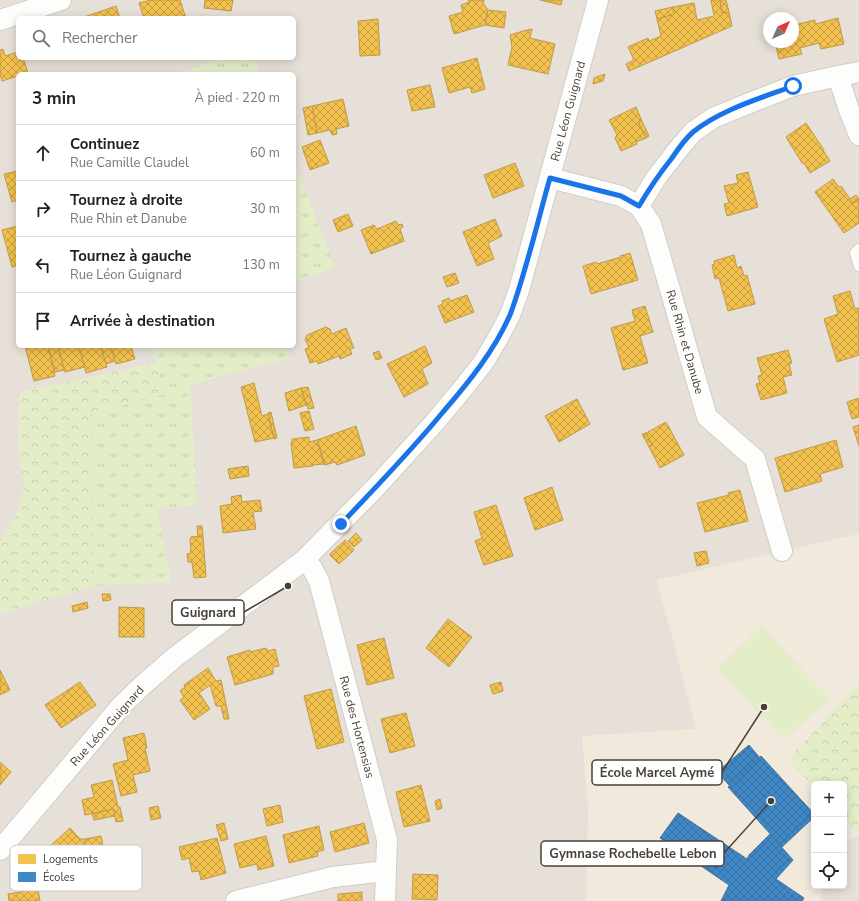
<!DOCTYPE html>
<html lang="fr">
<meta charset="utf-8">
<style>
body{margin:0;font-family:"Nunito Sans",sans-serif;background:#f2f2f2;color:#222}
.controls{position:absolute;right:12px;bottom:12px;display:grid;overflow:hidden;border-radius:6px;box-shadow:0 2px 10px #0003}
.controls button{width:36px;height:36px;display:grid;place-items:center;padding:0;border:0;border-bottom:1px solid #e0e0e0;background:#fff;color:#222;font:20px sans-serif}
.compass{position:absolute;left:763px;top:12px;width:36px;height:36px;border-radius:50%;background:#fff;box-shadow:0 2px 10px #0003;rotate:45deg}
.stop{position:absolute;width:12px;height:12px;margin:-9px;border:3px solid #1a73e8;border-radius:50%;background:#fff}
.stop.end{background:#1a73e8;border-color:#fff;box-shadow:0 1px 4px #0008}
.list{margin:0;padding:0;list-style:none}
h2{display:flex;justify-content:space-between;align-items:center;height:52px;margin:0;padding:0 16px;font-size:17px}
h2 small{font-size:13px;font-weight:400;color:#767676}
.list li{display:grid;grid-template-columns:26px 1fr auto;gap:12px;align-items:center;box-sizing:border-box;height:56px;padding:0 16px;border-top:1px solid #e0e0e0}
.list b{display:block;font-size:15px;white-space:nowrap}
.list p{margin:0;font-size:13px;white-space:nowrap;color:#767676}
.list em{font-size:13px;font-style:normal;color:#767676}
.icon{flex:none;width:22px;height:22px;fill:none;stroke:currentColor;stroke-width:2;stroke-linecap:round;stroke-linejoin:round}
.map{position:relative;flex:none;width:859px;height:901px;overflow:hidden}
.search{position:absolute;background:#fff;box-shadow:0 2px 10px #0003;left:16px;top:16px;width:280px;height:44px;display:flex;align-items:center;gap:10px;box-sizing:border-box;padding:0 14px;border-radius:6px;color:#767676;font-size:15px}
.panel{position:absolute;background:#fff;box-shadow:0 2px 10px #0003;left:16px;top:72px;width:280px;height:276px;border-radius:6px}
.map>svg:first-child{display:block}
</style>
<div class="map">
<svg width="859" height="901" viewBox="0 0 859 901">
<defs>
<pattern id="grass-tufts" width="24" height="20" patternUnits="userSpaceOnUse"><rect width="24" height="20" fill="#e3eec9"/><path d="M3 7l-1-3M5 7V3M7 7l1-3M15 17l-1-3M17 17v-4M19 17l1-3" fill="none" stroke="#c4cdad"/></pattern>
<pattern id="forest-crowns" width="20" height="18" patternUnits="userSpaceOnUse"><rect width="20" height="18" fill="#e3eec9"/><path d="M2 6a3 3 0 1 1 6 0M12 15a3 3 0 1 1 6 0" fill="none" stroke="#c4cdad"/></pattern>
<pattern id="homes-cross-hatch" width="8" height="8" patternUnits="userSpaceOnUse"><rect width="8" height="8" fill="#f2c14e"/><path d="M0 0l8 8M0 8l8-8" fill="none" stroke="#c69e42"/></pattern>
<pattern id="schools-cross-hatch" width="8" height="8" patternUnits="userSpaceOnUse"><rect width="8" height="8" fill="#3f88c5"/><path d="M0 0l8 8M0 8l8-8" fill="none" stroke="#3771a1"/></pattern>
</defs>
<rect width="100%" height="100%" fill="#f2efeb"/>
<!-- residential -->
<path fill="#e7e0d8" fill-rule="evenodd" d="M0 0H859V534L657 580 672 635 814 787V886H844V819L859 835V901H0ZM18 18H294V58H18ZM769 18H793V42H769ZM18 74H294V346H18Z"/>
<!-- education -->
<g fill="#f0e9dc">
<polygon points="859,534 859,684 788,759 814,787 814,886 823,886 820,901 586,901 588,809 582,736 696,729 657,580"/>
<polygon points="844,819 859,835 844,843"/>
</g>
<!-- grass -->
<g fill="url(#grass-tufts)">
<polygon points="222,58 254,58 260,74 174,74"/>
<polygon points="294,162 335,267 294,283"/>
<polygon points="152,346 285,346 289,358 190,385 197,505 157,509 171,582 94,586 91,414 164,394"/>
</g>
<!-- forest -->
<g fill="url(#forest-crowns)">
<polygon points="156,363 164,394 91,414 94,586 0,614 0,544 14,519 24,489 18,440 20,392"/>
<polygon points="859,684 859,835 844,819 844,784 814,784 814,787 788,759"/>
</g>
<!-- park -->
<polygon fill="#e3eec9" points="762,626 830,699 784,740 717,668"/>
<!-- homes -->
<g fill="url(#homes-cross-hatch)" stroke="#bf9a47">
<polygon points="151,0 180,0 186,18 144,18 139,3"/>
<polygon points="205,0 233,0 231,11 204,8"/>
<polygon points="468,0 484,0 483,3 488,10 485,25 454,34 449,16 463,12 461,5 469,2"/>
<polygon points="540,0 562,0 561,5"/>
<polygon points="711,0 720,0 722,13 729,12 732,26 629,71 626,64 634,60 628,47 648,38 649,41 661,36 657,19 671,15 674,12 673,7 694,3 697,20 714,16"/>
<polygon points="720,0 726,0 729,12 722,13"/>
<polygon points="116,6 120,18 80,18 87,16"/>
<polygon points="673,7 674,12 671,15 657,19 655,11"/>
<polygon points="488,10 506,12 504,28 485,25"/>
<polygon points="838,18 844,44 821,49 819,43 800,48 802,54 779,59 775,42 793,42 793,29 795,28 794,25 815,20 815,24"/>
<polygon points="378,19 380,55 360,56 358,21"/>
<polygon points="532,29 530,38 555,44 548,74 508,65 512,47 510,35 523,31"/>
<polygon points="3,49 5,56 18,52 18,58 23,58 28,73 18,74 18,76 2,81 0,74 0,50"/>
<polygon points="477,58 485,89 472,93 470,87 449,93 442,68"/>
<polygon points="605,74 603,81 593,84 594,78"/>
<polygon points="430,85 435,107 412,111 407,90"/>
<polygon points="343,99 349,126 336,129 337,134 332,135 330,130 317,133 312,106"/>
<polygon points="312,106 317,133 308,135 303,108"/>
<polygon points="636,107 641,119 639,124 646,138 636,142 637,144 621,151 615,138 617,135 609,120"/>
<polygon points="641,119 649,136 646,138 639,124"/>
<polygon points="806,123 824,150 823,150 830,161 810,173 804,163 802,163 786,137"/>
<polygon points="320,140 329,163 310,170 302,147"/>
<polygon points="515,163 524,186 493,198 484,175"/>
<polygon points="18,171 18,200 12,202 4,174"/>
<polygon points="748,172 758,207 727,216 724,204 729,203 724,186 738,183 736,175"/>
<polygon points="833,179 839,187 841,186 853,203 859,199 859,223 844,233 815,192"/>
<polygon points="856,195 859,199 853,203 850,199"/>
<polygon points="348,214 353,226 338,232 333,220"/>
<polygon points="495,219 502,236 488,243 494,259 477,266 463,232"/>
<polygon points="396,221 398,225 402,224 403,227 400,229 404,241 371,254 361,230 374,225 377,229"/>
<polygon points="18,226 18,265 12,267 2,230"/>
<polygon points="630,253 638,280 591,294 583,266 596,262 597,264 621,257 620,256"/>
<polygon points="734,255 737,268 741,266 744,276 747,275 755,304 728,311 719,278 715,279 712,265 715,264 714,261"/>
<polygon points="455,273 459,283 447,287 443,277"/>
<polygon points="850,291 855,309 858,308 859,310 859,355 837,362 824,319 838,314 833,296"/>
<polygon points="467,295 474,312 445,323 438,306 443,304 442,301 449,298 450,301"/>
<polygon points="645,306 653,332 640,336 648,363 623,370 611,328 635,321 632,310"/>
<polygon points="326,327 330,329 332,334 346,328 354,348 350,349 352,354 340,359 339,356 318,364 317,361 310,363 305,349 309,348 305,339 307,335"/>
<polygon points="25,346 48,346 55,376 34,381"/>
<polygon points="48,346 58,346 64,370 55,372"/>
<polygon points="58,346 79,346 85,367 65,372"/>
<polygon points="79,346 101,346 107,367 86,373"/>
<polygon points="101,346 111,346 115,361 106,364"/>
<polygon points="111,346 131,346 135,359 116,364"/>
<polygon points="425,346 432,363 422,369 428,384 404,397 387,364"/>
<polygon points="788,350 792,363 789,364 792,375 783,377 787,393 761,400 756,384 760,383 758,376 762,375 757,358"/>
<polygon points="379,351 382,358 376,360 373,353"/>
<polygon points="254,383 262,416 268,414 274,438 255,442 241,387"/>
<polygon points="308,387 314,408 308,409 301,388"/>
<polygon points="301,388 306,405 289,411 285,393"/>
<polygon points="859,398 859,417 852,419 847,402"/>
<polygon points="577,399 590,424 559,442 545,416"/>
<polygon points="309,411 314,429 305,431 300,413"/>
<polygon points="271,412 277,438 274,439 268,413"/>
<polygon points="666,422 684,455 660,468 649,447 652,445 646,433"/>
<polygon points="859,425 859,446 853,427"/>
<polygon points="356,426 365,455 337,465 335,462 325,465 317,440"/>
<polygon points="646,433 652,445 649,447 642,434"/>
<polygon points="309,437 309,442 317,440 324,464 313,465 313,466 294,468 291,443 292,443 292,439"/>
<polygon points="836,440 843,467 820,474 822,481 785,492 775,458"/>
<polygon points="248,466 249,476 230,479 228,469"/>
<polygon points="552,487 563,520 535,530 524,498"/>
<polygon points="740,490 748,521 705,532 697,503 729,495 728,493"/>
<polygon points="241,495 242,502 260,500 262,511 253,512 256,529 223,533 220,506 232,504 231,497"/>
<polygon points="496,505 513,556 484,565 475,541 482,538 474,512"/>
<polygon points="197,526 202,526 203,536 198,537"/>
<polygon points="356,533 362,540 354,547 348,541"/>
<polygon points="203,536 206,577 194,578 192,562 188,562 187,554 191,553 190,540 191,537"/>
<polygon points="345,540 354,550 339,564 330,555 330,554"/>
<polygon points="706,551 709,563 697,566 694,553"/>
<polygon points="102,594 110,594 111,600 103,601"/>
<polygon points="87,602 88,608 73,612 72,606"/>
<polygon points="119,607 144,608 144,637 119,637"/>
<polygon points="448,619 472,637 449,667 426,648"/>
<polygon points="384,638 394,678 367,685 357,645"/>
<polygon points="266,648 268,651 275,649 279,666 273,667 273,674 235,685 227,657 250,650 250,652"/>
<polygon points="208,668 216,681 221,680 229,719 224,719 221,706 216,706 210,685 199,693 210,709 194,720 180,700 184,697 180,691 185,687 184,685"/>
<polygon points="0,670 10,690 0,695"/>
<polygon points="80,682 96,705 61,728 45,705"/>
<polygon points="501,682 503,691 493,694 490,685"/>
<polygon points="331,689 344,742 317,749 304,696"/>
<polygon points="406,713 415,746 390,753 381,719"/>
<polygon points="144,733 147,748 145,748 150,771 133,775 137,792 121,796 113,764 128,760 123,738"/>
<polygon points="0,762 11,772 0,785"/>
<polygon points="112,780 118,807 120,807 123,821 116,822 113,809 85,815 82,800 94,797 91,785"/>
<polygon points="421,785 430,821 404,827 396,792"/>
<polygon points="440,799 442,808 437,810 435,801"/>
<polygon points="280,805 283,822 267,826 263,809"/>
<polygon points="158,806 161,818 151,820 149,808"/>
<polygon points="113,809 115,816 94,820 92,814"/>
<polygon points="224,823 228,839 221,841 216,825"/>
<polygon points="364,823 369,843 335,852 330,832"/>
<polygon points="319,826 324,850 317,852 318,856 289,863 283,835"/>
<polygon points="70,828 80,839 85,839 88,858 76,860 74,845 58,860 49,847"/>
<polygon points="101,836 105,855 88,858 85,839"/>
<polygon points="266,836 274,866 258,870 257,864 240,868 234,844"/>
<polygon points="217,838 226,873 201,880 199,871 192,872 189,858 182,860 179,847"/>
<polygon points="413,874 438,875 437,900 412,899"/>
<polygon points="38,889 40,901 9,901 8,894"/>
<polygon points="362,892 362,901 338,901 338,894"/>
</g>
<!-- schools -->
<g fill="url(#schools-cross-hatch)" stroke="#42729a">
<polygon points="749,745 760,758 729,785 717,772"/>
<polygon points="761,756 814,814 814,817 782,847 728,787"/>
<polygon points="678,813 747,859 749,855 770,834 793,860 776,879 804,898 802,901 721,901 729,885 660,838"/>
</g>
<g fill="none" stroke-linecap="round" stroke-linejoin="round">
<!-- service casing -->
<g stroke="#d0cdc8" stroke-width="12">
<polyline id="service" points="859,249 855,253 859,266"/>
</g>
<!-- minor casing -->
<g stroke="#d0cdc8" stroke-width="22">
<g id="minor">
<polyline points="0,20 61,0"/>
<polyline points="838,76 848,107 859,135"/>
<polyline points="550,178 621,196 639,206 651,224 707,417 755,459 782,551"/>
<polyline points="639,206 656,178 680,147 693,132 713,118 742,106 793,86 838,76 859,72"/>
<polyline points="304,560 312,568 319,581 387,840 385,901"/>
<polyline points="0,850 121,706 144,684 175,657 283,576 304,560 376,487 435,422 465,386 483,363 498,338 510,315 519,290 598,0"/>
<polyline points="236,901 333,877 386,871"/>
</g>
</g>
<!-- service -->
<use href="#service" stroke="#fdfdfc" stroke-width="10"/>
<!-- minor -->
<use href="#minor" stroke="#fdfdfc" stroke-width="20"/>
</g>
<g fill="none" stroke-linecap="round" stroke-linejoin="round">
<!-- route -->
<path stroke="#1a73e8" stroke-width="5" d="M341 524C376 487 411 451 443 412 469 382 494 351 510 315 518 294 524 272 530 251 537 227 543 202 550 178L621 196 639 206C649 189 660 173 672 158 678 149 685 139 693 132 720 110 761 98 793 86"/>
</g>
<g text-anchor="middle" stroke-width="4" stroke-linejoin="round" paint-order="stroke">
<!-- street labels -->
<g font-size="12" fill="#494036" stroke="#fff">
<text transform="translate(568 111) rotate(-75)" y="4">Rue Léon Guignard</text>
<text transform="translate(685 342) rotate(74)" y="4">Rue Rhin et Danube</text>
<text transform="translate(107 726) rotate(-48)" y="4">Rue Léon Guignard</text>
<text transform="translate(357 727) rotate(75)" y="4">Rue des Hortensias</text>
</g>
</g>
<!-- legend -->
<rect x="10" y="845" width="132" height="46" rx="6" fill="#fff" stroke="#c8c6c3" stroke-width="1"/>
<rect x="18" y="854" width="18" height="10" fill="#f2c14e"/>
<rect x="18" y="872" width="18" height="10" fill="#3f88c5"/>
<g font-size="11" fill="#494036">
<text x="43" y="863">Logements</text>
<text x="43" y="881">Écoles</text>
</g>
<!-- callouts -->
<path fill="none" stroke="#494036" stroke-width="1.5" d="M288 586L244 612M764 707L722 772M771 801L724 853"/>
<g fill="#494036" stroke="#fff" stroke-width="1.5">
<circle cx="288" cy="586" r="4"/>
<circle cx="764" cy="707" r="4"/>
<circle cx="771" cy="801" r="4"/>
</g>
<g fill="#fff" stroke="#494036" stroke-width="1.5">
<rect x="172" y="600" width="72" height="25" rx="4"/>
<rect x="592" y="760" width="130" height="25" rx="4"/>
<rect x="541" y="841" width="183" height="25" rx="4"/>
</g>
<g font-size="13" text-anchor="middle" font-weight="bold" fill="#494036">
<text x="208" y="617">Guignard</text>
<text x="657" y="777">École Marcel Aymé</text>
<text x="633" y="858">Gymnase Rochebelle Lebon</text>
</g>
</svg>
<div class="controls">
<button>+</button>
<button>−</button>
<button><svg class="icon" aria-label="locate" viewBox="0 0 24 24"><circle cx="12" cy="12" r="6"/><path d="M12 2v4M12 18v4M2 12h4M18 12h4"/></svg></button>
</div>
<svg class="compass" viewBox="-18 -18 36 36"><path d="M0-13l5 13h-10z" fill="#e53935"/><path d="M0 13l5-13h-10z" fill="#767676"/></svg>
<div class="stop" style="left:793px;top:86px"></div>
<div class="stop end" style="left:341px;top:524px"></div>
<div class="search"><svg class="icon" aria-label="search" viewBox="0 0 24 24"><circle cx="10" cy="10" r="6"/><path d="M15 15l6 6"/></svg>Rechercher</div>
<section class="panel">
<h2>3 min<small>À pied · 220 m</small></h2>
<ul class="list">
<li><svg class="icon" aria-label="ahead" viewBox="0 0 24 24"><path d="M12 20V5M6 11l6-6 6 6"/></svg><div><b>Continuez</b><p>Rue Camille Claudel</p></div><em>60 m</em></li>
<li><svg class="icon" aria-label="right" viewBox="0 0 24 24"><path d="M7 20v-9h11M14 6l5 5-5 5"/></svg><div><b>Tournez à droite</b><p>Rue Rhin et Danube</p></div><em>30 m</em></li>
<li><svg class="icon" aria-label="left" viewBox="0 0 24 24"><path d="M17 20v-9H6M10 6l-5 5 5 5"/></svg><div><b>Tournez à gauche</b><p>Rue Léon Guignard</p></div><em>130 m</em></li>
<li><svg class="icon" aria-label="arrive" viewBox="0 0 24 24"><path d="M6 21V4h12l-3 4 3 4H6"/></svg><div><b>Arrivée à destination</b></div></li>
</ul>
</section>
</div>
